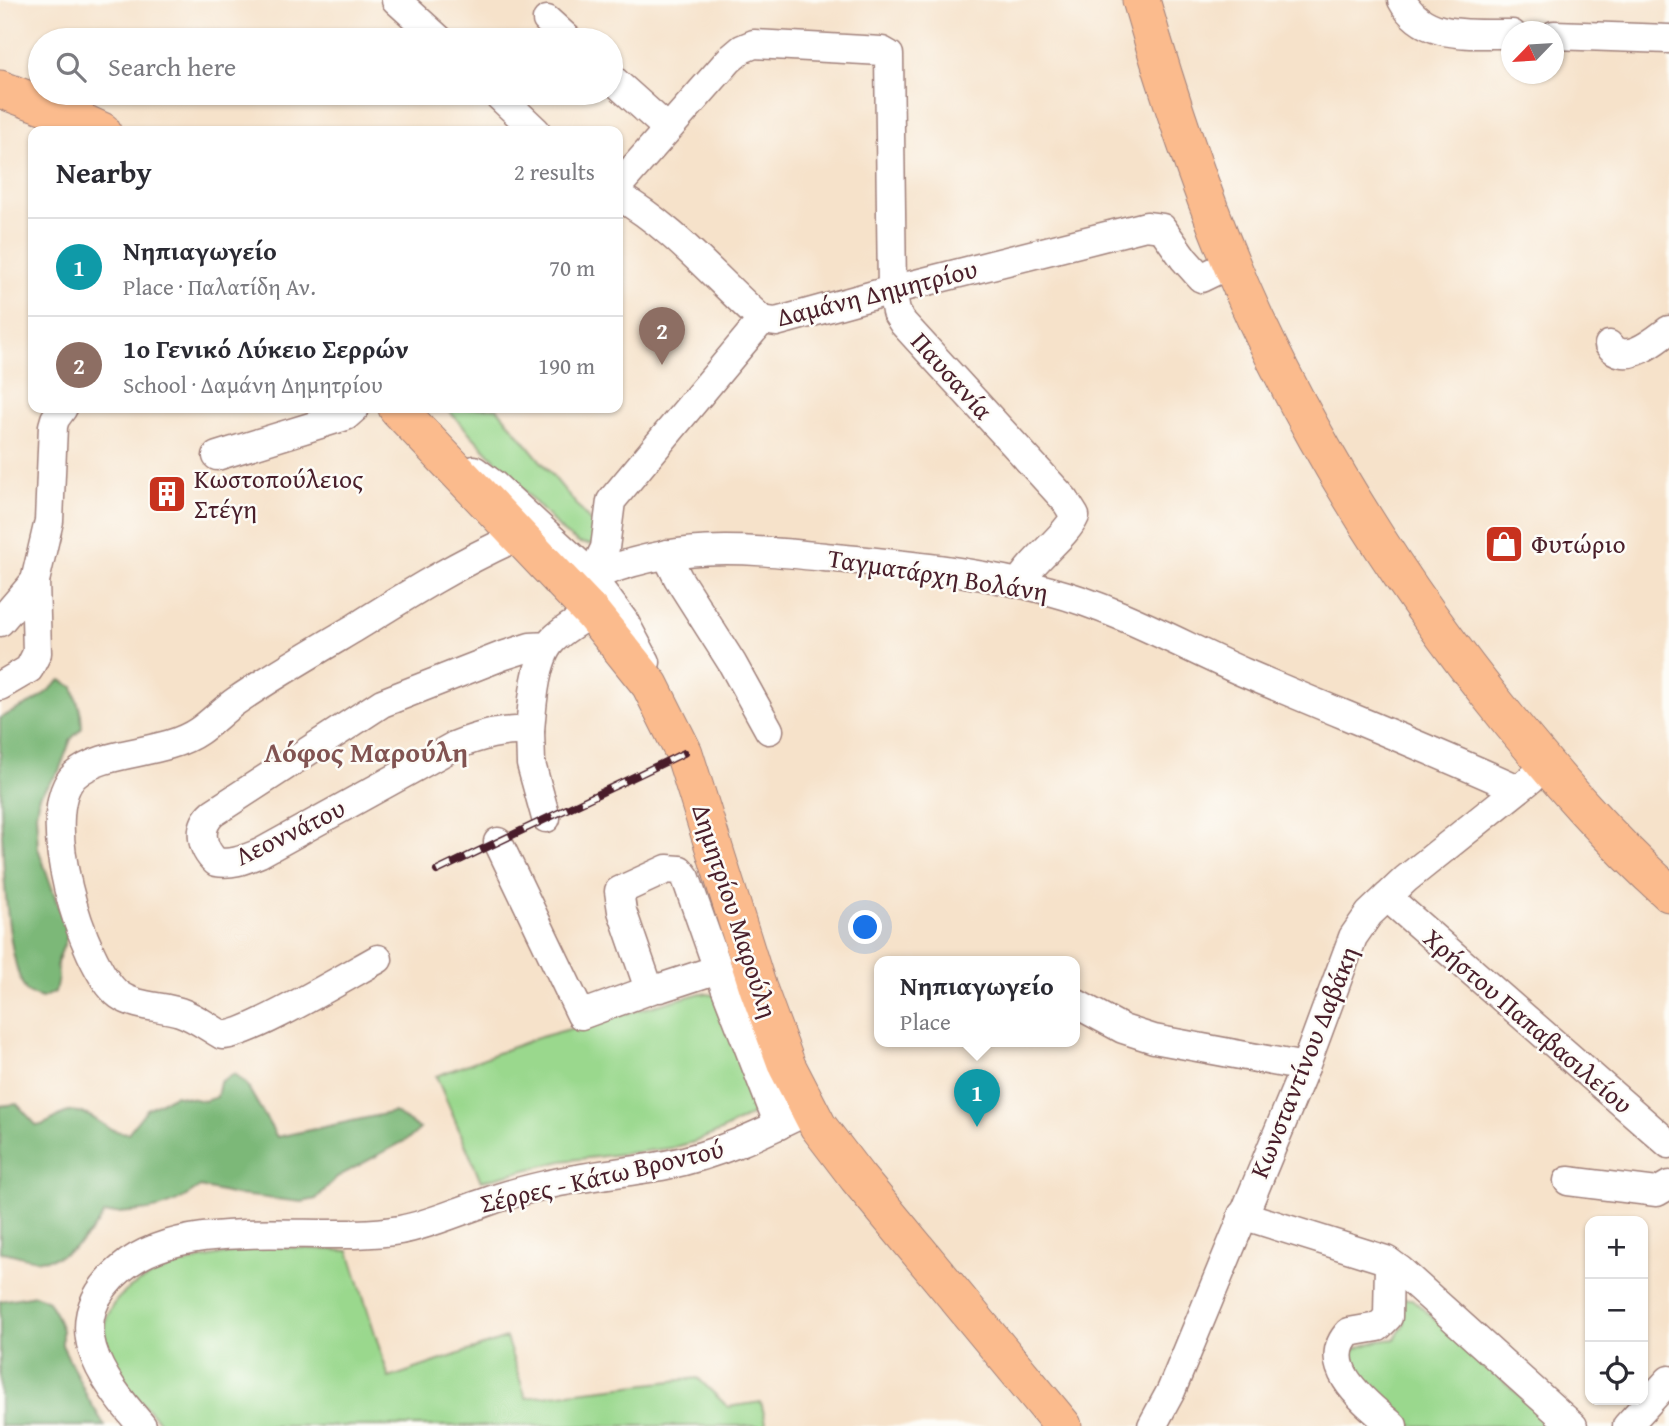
<!DOCTYPE html>
<meta charset="utf-8">
<style>
body{margin:0;font-family:"Gentium Book Plus",serif;background:#f7f7f7;color:#2b2b33}
.controls{position:absolute;right:21px;bottom:21px;display:grid;overflow:hidden;border-radius:14px;box-shadow:0 2px 5px #0004}
.controls button{width:63px;height:63px;display:grid;place-items:center;padding:0;border:0;border-bottom:2px solid #e1e1e2;background:#fff;color:#2b2b33;font:35px sans-serif}
.compass{position:absolute;left:1501px;top:21px;width:63px;height:63px;border-radius:50%;background:#fff;box-shadow:0 2px 5px #0004;rotate:245deg}
.you{position:absolute;left:866px;top:928px;width:24px;height:24px;margin:-18px;border:5px solid #fff;border-radius:50%;background:#1a73e8;box-shadow:0 0 0 10px #1a73e833}
.badge{display:grid;place-items:center;width:46px;height:46px;border-radius:50%;background:#7c3aed;color:#fff;font-size:23px;font-weight:700}
.pin{position:absolute;translate:-50% -58px;filter:drop-shadow(0 2px 4px #0008)}
.pin::after{content:'';position:absolute;top:37px;width:24px;height:21px;background:inherit;clip-path:polygon(0 0,100% 0,50% 100%)}
.popup{position:absolute;left:874px;top:956px;width:206px;height:91px;box-sizing:border-box;display:grid;place-content:center;border-radius:14px;background:#fff;filter:drop-shadow(0 2px 5px #0005);font-size:23px;white-space:nowrap;color:#7c7c81}
.popup b{font-size:26px;color:#2b2b33}
.popup::after{content:'';position:absolute;left:50%;top:100%;margin-left:-14px;border:14px solid transparent;border-top-color:#fff}
.list{margin:0;padding:0;list-style:none}
h2{display:flex;justify-content:space-between;align-items:center;height:91px;margin:0;padding:0 28px;font-size:30px}
h2 small{font-size:23px;font-weight:400;color:#7c7c81}
.list li{display:grid;grid-template-columns:46px 1fr auto;gap:21px;align-items:center;box-sizing:border-box;height:98px;padding:0 28px;border-top:2px solid #e1e1e2}
.list b{display:block;font-size:26px;white-space:nowrap}
.list p{margin:0;font-size:23px;white-space:nowrap;color:#7c7c81}
.list em{font-size:23px;font-style:normal;color:#7c7c81}
.icon{flex:none;width:38px;height:38px;fill:none;stroke:currentColor;stroke-width:2;stroke-linecap:round;stroke-linejoin:round}
.map{position:relative;flex:none;width:1669px;height:1426px;overflow:hidden}
.search{position:absolute;background:#fff;box-shadow:0 2px 5px #0004;left:28px;top:28px;width:595px;height:77px;display:flex;align-items:center;gap:18px;box-sizing:border-box;padding:0 24px;border-radius:38px;color:#7c7c81;font-size:26px}
.panel{position:absolute;background:#fff;box-shadow:0 2px 5px #0004;left:28px;top:126px;width:595px;height:287px;border-radius:14px}
.map>svg:first-child{display:block}
</style>
<div class="map">
<svg width="1669" height="1426" viewBox="0 0 1669 1426">
<rect width="100%" height="100%" fill="#fdfcf7"/>
<filter id="ink" filterUnits="userSpaceOnUse"><feTurbulence type="fractalNoise" baseFrequency=".0143" numOctaves="2"/><feDisplacementMap in="SourceGraphic" scale="14" xChannelSelector="R" yChannelSelector="G"/><feConvolveMatrix kernelMatrix="1 2 1 2 8 2 1 2 1" color-interpolation-filters="sRGB"/></filter>
<filter id="wash" filterUnits="userSpaceOnUse"><feTurbulence type="fractalNoise" baseFrequency=".00686" numOctaves="4" result="noise"/><feDisplacementMap in="SourceGraphic" scale="28" xChannelSelector="R" yChannelSelector="G"/><feGaussianBlur stdDeviation="1.57" result="paint"/><feColorMatrix in="noise" values="0 0 0 0 0 0 0 0 0 0 0 0 0 0 0 0 0 1.4 0 .05"/><feComposite in="paint" operator="in"/></filter>
<g filter="url(#wash)">
<rect width="100%" height="100%" fill="#f6e2ca"/>
<!-- green -->
<g fill="#9ad88d" stroke="#727c5c" stroke-width="2">
<polygon points="446,408 497,408 595,527 594,545 579,543 564,533"/>
<polygon points="701,993 719,996 760,1110 721,1131 694,1142 671,1148 562,1161 481,1181 436,1076 537,1038"/>
<path d="M269 1246 349 1251 389 1378 506 1338 526 1398 698 1378 728 1407 761 1402 767 1426H163C148 1408 129 1393 117 1373 60 1276 207 1257 269 1246Z"/>
<polygon points="1402,1299 1412,1299 1554,1426 1404,1426 1353,1368 1354,1349 1378,1341 1395,1339 1404,1324"/>
</g>
<!-- forest -->
<g fill="#7bb878" stroke="#626c52" stroke-width="2">
<path d="M61 680 73 687 81 714 82 728 71 739 59 771 39 796 36 813 38 848 68 934 57 963 58 978 55 992 42 998C37 996 31 995 27 992 0 958 0 771 0 718L37 700Z"/>
<path d="M234 1074 246 1084 277 1137 394 1112 420 1129 410 1138 337 1177 316 1199 302 1202 230 1194 200 1187C162 1214 148 1210 104 1214 88 1239 65 1264 33 1259 21 1258 11 1252 0 1252V1106L17 1104 37 1126C53 1123 62 1109 78 1112 99 1116 104 1132 128 1133L147 1109 175 1095 204 1101 217 1097 220 1082Z"/>
<polygon points="35,1295 48,1301 56,1315 62,1330 62,1345 89,1400 105,1426 0,1426 0,1301"/>
</g>
</g>
<g filter="url(#ink)">
<g fill="none" stroke-linecap="round" stroke-linejoin="round">
<!-- minor casing -->
<g stroke="#a0807a" stroke-width="31">
<g id="minor">
<polyline points="396,0 440,40"/>
<path d="M1402 0C1423 41 1472 33 1512 34"/>
<polyline points="547,20 569,40"/>
<polyline points="1554,35 1669,39"/>
<polyline points="611,78 668,129"/>
<polyline points="496,93 536,131"/>
<path d="M618 186 729 60 742 49 754 44 882 51 889 55 892 290 896 312 903 323 1065 500 1075 516C1066 537 1033 558 1019 583"/>
<path d="M618 196C671 225 716 279 762 320"/>
<path d="M1609 345C1626 366 1653 342 1669 330"/>
<polyline points="217,456 346,416 355,408"/>
<polyline points="474,470 493,484 586,570 624,621 646,662"/>
<polyline points="666,554 678,578 732,663 769,730"/>
<path d="M591 577C673 542 739 548 825 557 900 564 978 571 1050 591 1118 609 1181 645 1245 673 1336 712 1428 748 1518 789"/>
<polyline points="591,577 605,548 611,501 762,320 776,322 892,290 1146,226 1162,228 1184,259 1201,278 1232,263"/>
<polyline points="0,622 35,581"/>
<path d="M548 646 530 647 502 656 382 703 213 813C197 827 201 848 216 862 233 865 245 859 260 853L454 746C479 736 503 729 530 731 532 706 535 659 552 641 563 629 579 621 592 613"/>
<polyline points="0,686 29,669 37,653 35,581 49,521 53,426 55,419 63,408"/>
<polyline points="530,731 531,764 546,818"/>
<polyline points="498,842 581,1015 655,988"/>
<polyline points="1387,897 1669,1144"/>
<path d="M378 959C352 973 244 1038 222 1035 208 1027 195 1017 180 1012 161 1006 136 1007 119 995 82 966 35 811 75 775 104 749 163 756 199 731 212 722 223 710 236 701 274 675 314 652 353 629 407 595 460 562 519 536"/>
<polyline points="718,969 660,988 648,986 622,911 619,891 667,869 680,870 686,878 718,969 779,1125"/>
<polyline points="1075,1003 1123,1029 1154,1039 1305,1067"/>
<polyline points="1568,1181 1657,1192 1669,1185"/>
<polyline points="1242,1215 1386,1260 1400,1270 1573,1426"/>
<path d="M1389 1262 1388 1317 1378 1327 1349 1332C1316 1367 1369 1405 1393 1426"/>
<path d="M142 1426C100 1377 58 1321 122 1268 187 1213 320 1244 400 1230 428 1225 454 1213 481 1204 502 1196 524 1190 546 1185 586 1175 626 1173 666 1165 717 1155 763 1133 809 1110"/>
<polyline points="1152,1426 1171,1391 1305,1067 1353,937 1369,914 1406,879 1531,779"/>
<polyline points="1627,1426 1669,1380"/>
</g>
</g>
<!-- major casing -->
<g stroke="#a0807a" stroke-width="39">
<g id="major">
<path d="M1141 0C1172 108 1208 216 1255 318 1322 461 1408 596 1508 719 1558 780 1610 840 1669 893"/>
<polyline points="0,89 58,111 102,131"/>
<polyline points="397,408 592,613 650,685 684,753 758,988 787,1066 818,1126 857,1177 1063,1426"/>
</g>
</g>
<!-- minor -->
<use href="#minor" stroke="#fff" stroke-width="28"/>
<!-- major -->
<use href="#major" stroke="#fbbb8d" stroke-width="37"/>
<!-- rail casing -->
<g stroke="#4a1f2b" stroke-width="8">
<polyline id="rail" points="437,871 684,753"/>
</g>
<!-- rail -->
<use href="#rail" stroke="#fdfcf7" stroke-width="5" stroke-dasharray="16" stroke-linecap="butt"/>
</g>
</g>
<!-- icons -->
<defs>
<g id="building-square" transform="scale(2.0125)"><rect x="-9" y="-9" width="18" height="18" rx="4" fill="#c8321e" stroke="#fdfcf7"/><path d="M-4-6H4V6H1V3H-1V6H-4ZM-2.5-4.3h1.7v1.8h-1.7ZM.8-4.3h1.7v1.8H.8ZM-2.5-1h1.7V.8h-1.7ZM.8-1h1.7V.8H.8Z" fill="#fff"/></g>
<g id="shop-square" transform="scale(2.0125)"><rect x="-9" y="-9" width="18" height="18" rx="4" fill="#c8321e" stroke="#fdfcf7"/><path d="M-5-2.5h2.3a2.7 3.5 0 0 1 5.4 0H5L5.5 6h-11ZM-1.5-2.5h3a1.5 2.3 0 0 0-3 0Z" fill="#fff"/></g>
</defs>
<g fill-rule="evenodd">
<use href="#building-square" x="167" y="494"/>
<use href="#shop-square" x="1504" y="544"/>
</g>
<g text-anchor="middle" stroke-width="5" stroke-linejoin="round" paint-order="stroke">
<!-- street labels -->
<g font-size="26" fill="#4a1f2b" stroke="#fdfcf7">
<text transform="translate(877 293) rotate(-14)" y="9">Δαμάνη Δημητρίου</text>
<text transform="translate(952 376) rotate(48)" y="9">Παυσανία</text>
<text transform="translate(938 575) rotate(9)" y="9">Ταγματάρχη Βολάνη</text>
<text transform="translate(290 832) rotate(-26)" y="9">Λεοννάτου</text>
<text transform="translate(735 911) rotate(72)" y="9">Δημητρίου Μαρούλη</text>
<text transform="translate(1528 1021) rotate(41)" y="9">Χρήστου Παπαβασιλείου</text>
<text transform="translate(1304 1062) rotate(-68)" y="9">Κωνσταντίνου Δαβάκη</text>
<text transform="translate(602 1176) rotate(-13)" y="9">Σέρρες - Κάτω Βροντού</text>
</g>
<!-- poi labels -->
<g font-size="26" fill="#4a1f2b" stroke="#fdfcf7" text-anchor="start">
<text x="194" y="488">Κωστοπούλειος<tspan x="194" dy="30">Στέγη</tspan></text>
<text x="1531" y="553">Φυτώριο</text>
</g>
<!-- neighbourhood labels -->
<g font-size="28" font-weight="bold" fill="#825452" stroke="#fdfcf7">
<text x="366" y="762">Λόφος Μαρούλη</text>
</g>
</g>
</svg>
<div class="controls">
<button>+</button>
<button>−</button>
<button><svg class="icon" aria-label="locate" viewBox="0 0 24 24"><circle cx="12" cy="12" r="6"/><path d="M12 2v4M12 18v4M2 12h4M18 12h4"/></svg></button>
</div>
<svg class="compass" viewBox="-18 -18 36 36"><path d="M0-13l5 13h-10z" fill="#e53935"/><path d="M0 13l5-13h-10z" fill="#7c7c81"/></svg>
<div class="you"></div>
<div class="pin badge" style="left:977px;top:1127px;background:#0f9aa8">1</div>
<div class="popup"><b>Νηπιαγωγείο</b>Place</div>
<div class="pin badge" style="left:662px;top:365px;background:#8d6e63">2</div>
<div class="search"><svg class="icon" aria-label="search" viewBox="0 0 24 24"><circle cx="10" cy="10" r="6"/><path d="M15 15l6 6"/></svg>Search here</div>
<section class="panel">
<h2>Nearby<small>2 results</small></h2>
<ul class="list">
<li><span class="badge" style="background:#0f9aa8">1</span><div><b>Νηπιαγωγείο</b><p>Place · Παλατίδη Αν.</p></div><em>70 m</em></li>
<li><span class="badge" style="background:#8d6e63">2</span><div><b>1ο Γενικό Λύκειο Σερρών</b><p>School · Δαμάνη Δημητρίου</p></div><em>190 m</em></li>
</ul>
</section>
</div>
